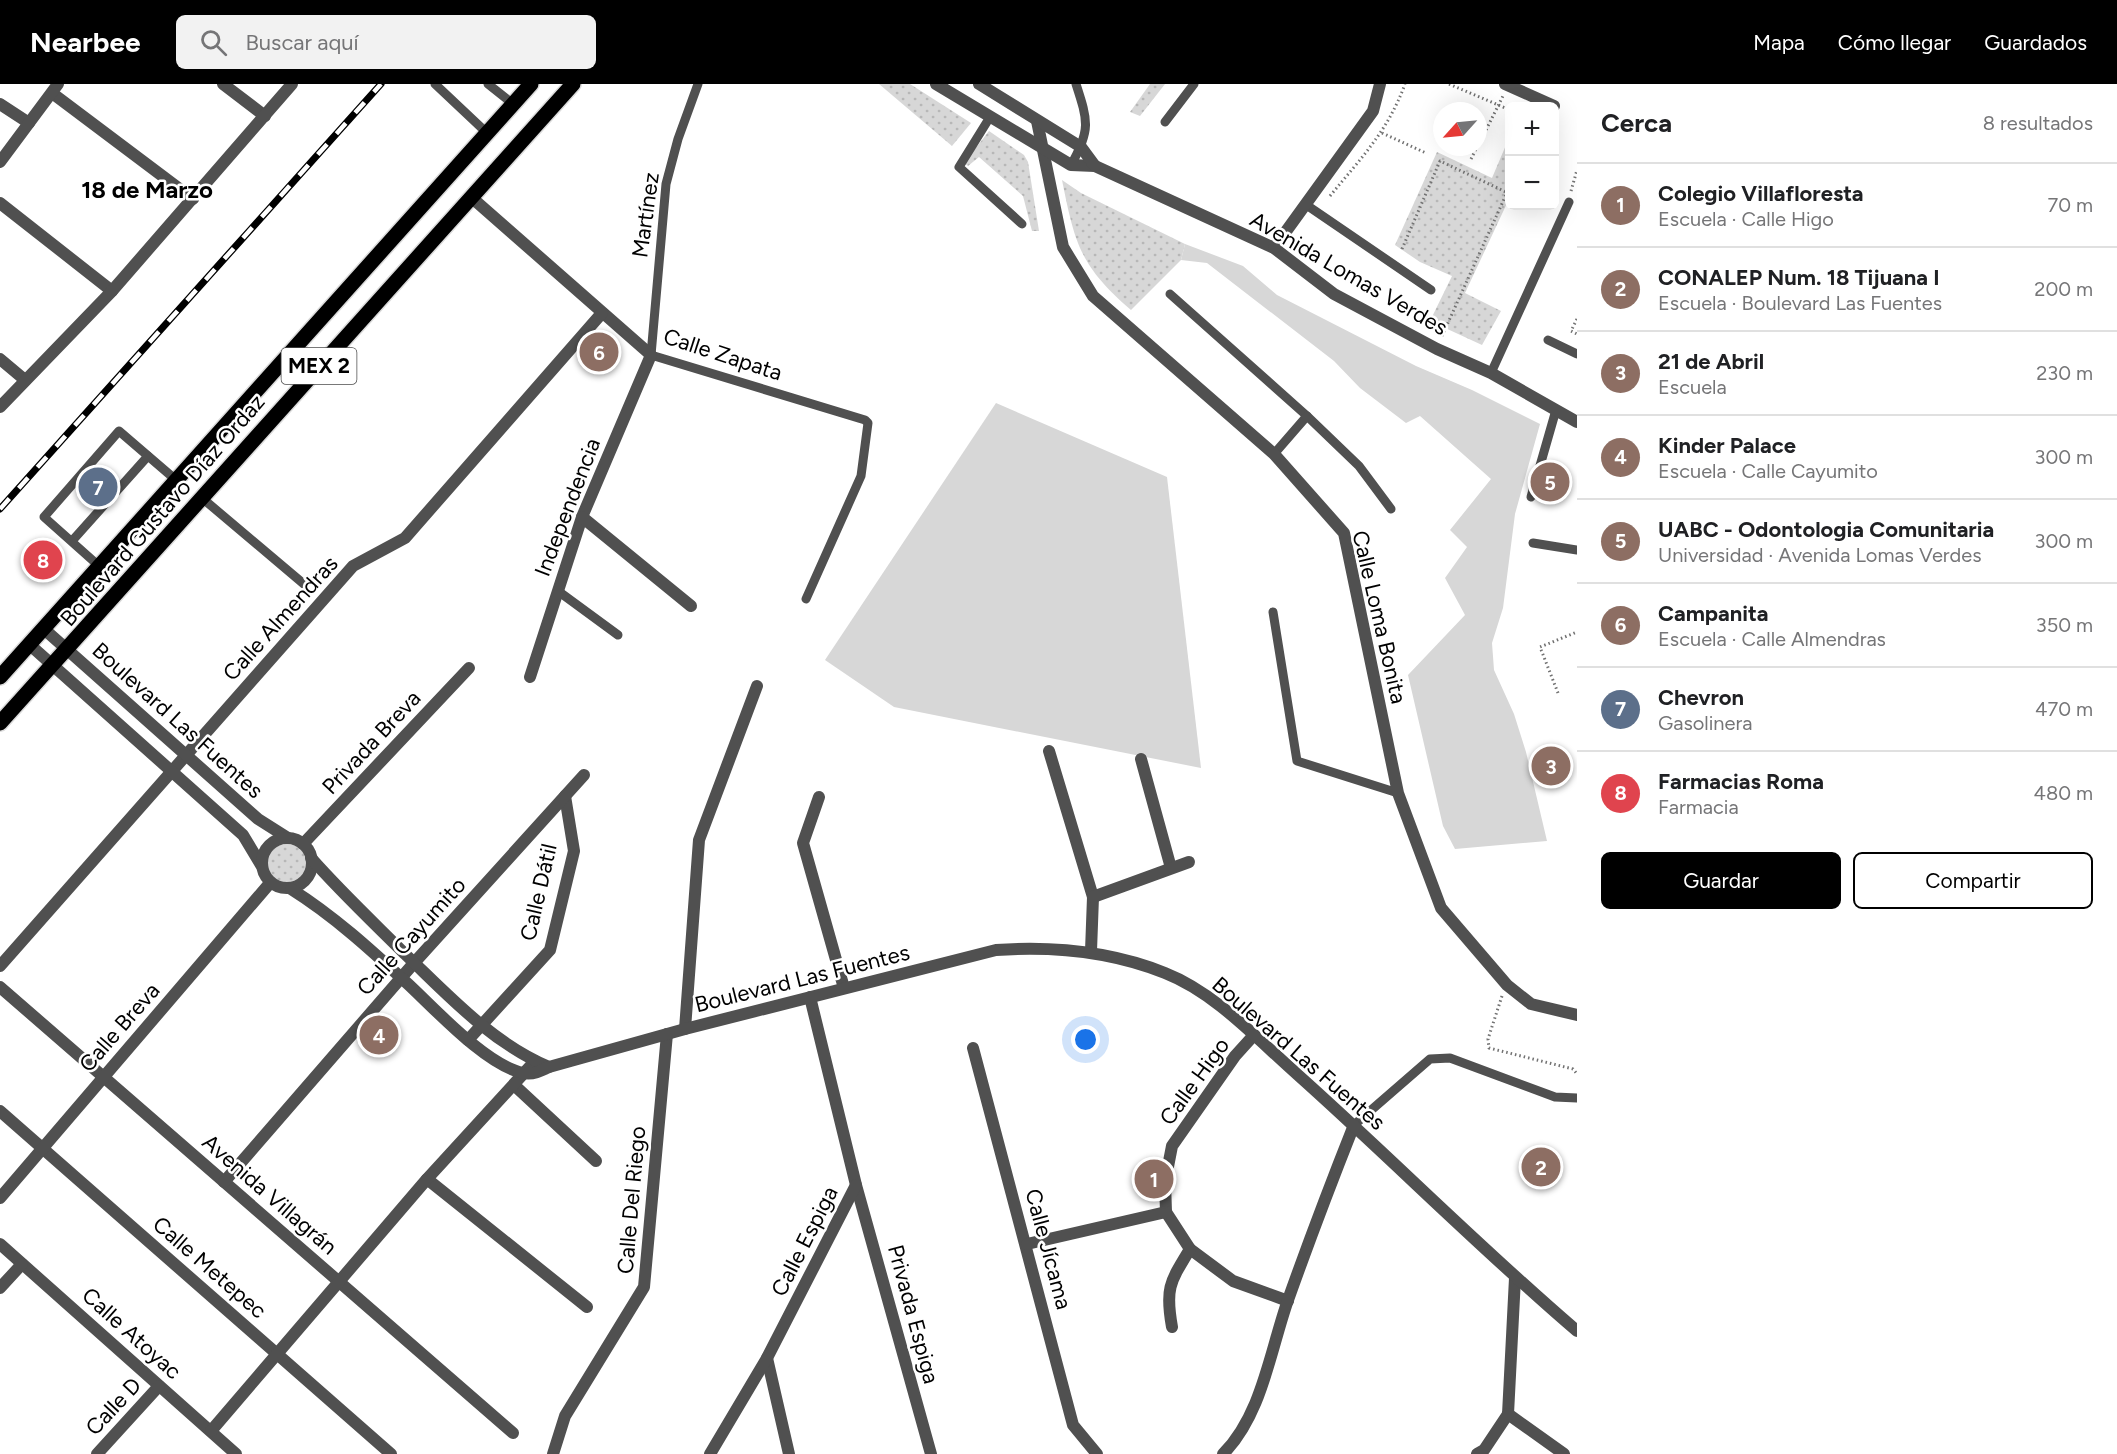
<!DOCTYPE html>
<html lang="es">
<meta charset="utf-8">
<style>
body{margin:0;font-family:Figtree,sans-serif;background:#f2f2f2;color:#202124}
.controls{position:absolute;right:18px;top:18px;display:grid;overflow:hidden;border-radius:9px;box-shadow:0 6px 24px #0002}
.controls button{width:54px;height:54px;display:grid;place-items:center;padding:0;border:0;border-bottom:2px solid #e0e0e0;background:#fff;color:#202124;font:30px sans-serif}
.compass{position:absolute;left:1433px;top:18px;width:54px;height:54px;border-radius:50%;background:#fff;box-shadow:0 6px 24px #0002;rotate:243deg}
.you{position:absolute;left:1086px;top:956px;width:21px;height:21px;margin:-15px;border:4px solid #fff;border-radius:50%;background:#1a73e8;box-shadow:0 0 0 9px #1a73e833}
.badge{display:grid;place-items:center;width:39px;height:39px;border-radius:50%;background:#000;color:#fff;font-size:20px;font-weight:700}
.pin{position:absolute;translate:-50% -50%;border:3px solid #fff;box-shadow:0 2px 6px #0006}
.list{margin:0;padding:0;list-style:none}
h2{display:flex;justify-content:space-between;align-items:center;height:78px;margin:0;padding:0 24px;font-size:26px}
h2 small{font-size:20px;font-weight:400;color:#757577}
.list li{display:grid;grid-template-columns:39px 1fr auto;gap:18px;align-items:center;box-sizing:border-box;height:84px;padding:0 24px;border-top:2px solid #e0e0e0}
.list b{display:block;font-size:22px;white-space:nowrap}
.list p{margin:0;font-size:20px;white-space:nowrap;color:#757577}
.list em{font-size:20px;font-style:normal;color:#757577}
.actions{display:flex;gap:12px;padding:18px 24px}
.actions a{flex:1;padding:14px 0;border:2px solid #000;border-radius:9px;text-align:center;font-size:21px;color:#000}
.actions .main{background:#000;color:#fff}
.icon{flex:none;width:33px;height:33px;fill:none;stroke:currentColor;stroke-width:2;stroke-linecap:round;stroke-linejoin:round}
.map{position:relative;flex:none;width:1577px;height:1370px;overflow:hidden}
header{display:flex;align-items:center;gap:36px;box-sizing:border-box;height:84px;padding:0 30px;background:#000;color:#fff}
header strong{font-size:28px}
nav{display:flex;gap:33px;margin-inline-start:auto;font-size:21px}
.search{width:420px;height:54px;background:#f2f2f2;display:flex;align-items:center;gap:15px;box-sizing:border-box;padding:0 21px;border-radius:9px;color:#757577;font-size:22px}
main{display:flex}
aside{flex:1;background:#fff}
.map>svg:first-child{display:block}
</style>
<header>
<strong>Nearbee</strong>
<div class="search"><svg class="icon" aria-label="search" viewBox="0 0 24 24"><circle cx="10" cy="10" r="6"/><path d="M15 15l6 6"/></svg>Buscar aquí</div>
<nav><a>Mapa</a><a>Cómo llegar</a><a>Guardados</a></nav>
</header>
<main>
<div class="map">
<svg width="1577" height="1370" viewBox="0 0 1577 1370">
<defs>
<pattern id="park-dots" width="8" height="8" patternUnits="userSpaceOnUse" patternTransform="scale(1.5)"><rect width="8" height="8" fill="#d7d7d7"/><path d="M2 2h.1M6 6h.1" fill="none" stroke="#b7b7b7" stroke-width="1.8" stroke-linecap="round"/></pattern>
</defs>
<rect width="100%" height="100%" fill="#fff"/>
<!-- grass -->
<g fill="#d7d7d7">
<polygon points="1185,160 1243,182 1277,211 1416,282 1472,306 1540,340 1515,430 1503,524 1492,559 1494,586 1514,630 1526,668 1547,757 1455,765 1443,742 1408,591 1465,531 1445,494 1467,463 1450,446 1491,395 1420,332 1406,339 1360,304 1334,277 1207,179 1181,176"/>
<polygon points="996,319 1167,393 1201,684 894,623 825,576"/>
</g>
<!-- park -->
<g fill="url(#park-dots)">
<polygon points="879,0 910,0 971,39 952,62"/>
<polygon points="1150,0 1165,0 1140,32 1130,28"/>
<polygon points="989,47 1024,71 1028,78 1039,147 1032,147 1023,112 979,73 968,82 964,79"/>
<polygon points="1509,54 1509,115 1465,209 1501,227 1482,261 1430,237 1452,192 1420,178 1395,161 1437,68 1492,94"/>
<path d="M1062 96 1081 109 1185 160 1181 176 1131 226C1080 182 1075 160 1062 96Z"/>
<circle cx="287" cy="780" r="20"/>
</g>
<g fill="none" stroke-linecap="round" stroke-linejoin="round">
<!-- primary casing -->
<g stroke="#dbdbdb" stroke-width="18">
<g id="primary">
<polyline points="0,593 531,0"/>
<polyline points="0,639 573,0"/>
</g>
</g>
<!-- path -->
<g stroke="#727272" stroke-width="3" stroke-dasharray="1.5 3" stroke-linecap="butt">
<polyline points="1449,0 1510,26"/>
<polyline points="1382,49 1426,69"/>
<polyline points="1478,62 1503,12"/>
<polyline points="1471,75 1477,63"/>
<polyline points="1571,107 1577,86"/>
<path d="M1330 112C1361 74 1388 47 1405 0"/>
<polyline points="1402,165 1440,77 1506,108"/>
<polyline points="1577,235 1571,247 1577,250"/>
<polyline points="1442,252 1510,102"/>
<polyline points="1558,609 1540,563 1577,548"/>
<polyline points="1502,912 1488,955 1489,964 1573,985 1577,990"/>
</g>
<!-- service -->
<g stroke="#505050" stroke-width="9">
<polyline points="435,0 487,49"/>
<polyline points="488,0 513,20"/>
<polyline points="698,0 678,55 666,100 651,271 865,336 868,339 861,392 806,515"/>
<polyline points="990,33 959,83 1022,140"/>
<polyline points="1165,38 1194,0"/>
<path d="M1071 81C1091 46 1088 37 1076 0"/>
<polyline points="1305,120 1431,206"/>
<polyline points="1170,210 1307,332 1359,382 1391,425"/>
<polyline points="1548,256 1577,270"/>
<polyline points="1491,289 1569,118"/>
<polyline points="1274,370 1307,332"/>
<polyline points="1531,413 1556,326"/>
<polyline points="202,414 305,501"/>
<polyline points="72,457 148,372"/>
<polyline points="1533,459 1577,466"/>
<polyline points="99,482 44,433 119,347 176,396"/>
<polyline points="558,507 618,551"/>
<polyline points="1273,528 1297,677 1398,709"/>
<polyline points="1354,1041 1430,975 1450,974 1555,1013 1577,1014"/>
</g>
<!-- minor -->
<g stroke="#505050" stroke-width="12">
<polyline points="223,0 265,32"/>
<polyline points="1505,0 1554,22"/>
<polyline points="52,9 193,115"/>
<polyline points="0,20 29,39"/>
<polyline points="1037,37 1063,163 1093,212 1274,370 1344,449 1398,709 1441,824 1507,901 1531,920 1577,931"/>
<polyline points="471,113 651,271 582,433 530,593"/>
<polyline points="0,119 112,207"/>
<polyline points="0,275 25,296"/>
<polyline points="0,323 112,207 292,0"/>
<polyline points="582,433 691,522"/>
<polyline points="1049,667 1093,813 1091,867"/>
<polyline points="1141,675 1171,784"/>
<polyline points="819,713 803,759 844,904"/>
<polyline points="303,760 469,584"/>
<polyline points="1093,813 1189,778"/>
<polyline points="0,882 353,482 405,454 602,229"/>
<polyline points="0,903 513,1349"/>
<polyline points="810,913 856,1101 931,1370"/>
<polyline points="685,945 699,756 757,602"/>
<polyline points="1254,951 1235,972 1172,1062 1165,1098 1166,1128 1190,1165 1233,1197 1288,1217"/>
<polyline points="468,956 550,866 574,767 565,712"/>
<polyline points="973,964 1073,1341 1097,1370"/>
<polyline points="514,1001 596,1077"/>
<polyline points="0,1027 391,1370"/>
<polyline points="427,1095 587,1223"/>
<polyline points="224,1098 414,879 584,691"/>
<polyline points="0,1114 270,799"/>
<polyline points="0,1160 236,1370"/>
<polyline points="1027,1160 1166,1128"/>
<polyline points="0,1204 22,1180"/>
<path d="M1172 1243C1165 1204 1170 1198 1190 1165"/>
<polyline points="767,1274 789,1370"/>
<polyline points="1508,1330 1515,1194"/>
<polyline points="1508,1330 1564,1370"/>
<polyline points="211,1347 427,1095 535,977"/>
<polyline points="97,1370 159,1302"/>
<polyline points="553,1370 565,1332 644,1203 667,950"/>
<polyline points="710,1370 767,1274 856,1101"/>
<path d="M1223 1370C1262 1331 1270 1267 1288 1216 1309 1157 1331 1099 1354 1041"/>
<polyline points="1477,1370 1484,1366 1508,1330"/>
</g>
<!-- tertiary -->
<g stroke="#505050" stroke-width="12">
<polyline points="936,0 1071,81 1095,82 1274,164 1334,210 1437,265 1491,289 1577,338"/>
<polyline points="979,0 1081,63 1095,82"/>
<polyline points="0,78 58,0"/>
<polyline points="1274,164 1373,27 1380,0"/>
<polyline points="44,545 258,735 288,754"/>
<polyline points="30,561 243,751 261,781"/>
<circle cx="287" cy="779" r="25"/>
<path d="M311 774C341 808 373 838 405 870 449 912 492 959 549 983"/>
<path d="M291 805C334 832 371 866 408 900 436 926 486 981 523 989 533 991 541 987 549 983L685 945 996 866C1054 862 1110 867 1165 889 1216 909 1258 956 1298 991 1392 1075 1481 1165 1577 1247"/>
</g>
<!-- primary -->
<use href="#primary" stroke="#000" stroke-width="15"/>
<!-- rail casing -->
<g stroke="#000" stroke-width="7">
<polyline id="rail" points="0,425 381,0"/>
</g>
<!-- rail -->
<use href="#rail" stroke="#fff" stroke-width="4.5" stroke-dasharray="14" stroke-linecap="butt"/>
</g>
<g text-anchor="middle" stroke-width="5" stroke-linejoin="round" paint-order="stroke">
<!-- shield labels -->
<rect fill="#fff" stroke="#4c4c4c" stroke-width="1.5" x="281.5" y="264" width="75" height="36" rx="4.5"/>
<g font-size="21" font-weight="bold" fill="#000">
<text x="319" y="289">MEX 2</text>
</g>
<!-- street labels -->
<g font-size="22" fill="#000" stroke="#fff">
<text transform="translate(645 131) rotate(-82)" y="8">Martínez</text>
<text transform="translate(1349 189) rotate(30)" y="8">Avenida Lomas Verdes</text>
<text transform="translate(723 270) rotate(18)" y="8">Calle Zapata</text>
<text transform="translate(567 423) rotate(-69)" y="8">Independencia</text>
<text transform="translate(162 426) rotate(-49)" y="8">Boulevard Gustavo Díaz Ordaz</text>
<text transform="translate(1380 533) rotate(77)" y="8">Calle Loma Bonita</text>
<text transform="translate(280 534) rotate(-48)" y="8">Calle Almendras</text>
<text transform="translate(178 636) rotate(42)" y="8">Boulevard Las Fuentes</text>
<text transform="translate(371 658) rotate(-47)" y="8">Privada Breva</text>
<text transform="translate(538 808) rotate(-77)" y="8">Calle Dátil</text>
<text transform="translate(411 852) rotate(-48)" y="8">Calle Cayumito</text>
<text transform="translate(802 894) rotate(-14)" y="8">Boulevard Las Fuentes</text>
<text transform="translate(119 943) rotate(-49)" y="8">Calle Breva</text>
<text transform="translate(1299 969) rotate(41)" y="8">Boulevard Las Fuentes</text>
<text transform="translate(1194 997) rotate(-54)" y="8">Calle Higo</text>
<text transform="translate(270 1110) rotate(41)" y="8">Avenida Villagrán</text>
<text transform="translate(631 1116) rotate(-85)" y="8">Calle Del Riego</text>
<text transform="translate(804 1157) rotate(-63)" y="8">Calle Espiga</text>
<text transform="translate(1049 1165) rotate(75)" y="8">Calle Jícama</text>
<text transform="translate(210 1183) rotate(41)" y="8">Calle Metepec</text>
<text transform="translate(914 1230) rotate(75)" y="8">Privada Espiga</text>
<text transform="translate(132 1249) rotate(42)" y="8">Calle Atoyac</text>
<text transform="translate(113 1322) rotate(-47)" y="8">Calle D</text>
</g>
<!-- neighbourhood labels -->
<g font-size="24" font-weight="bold" fill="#000" stroke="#fff">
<text x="147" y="114">18 de Marzo</text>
</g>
</g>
</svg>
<div class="controls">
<button>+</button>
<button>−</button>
</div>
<svg class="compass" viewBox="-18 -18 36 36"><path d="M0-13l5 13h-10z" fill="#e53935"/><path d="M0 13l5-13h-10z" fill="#757577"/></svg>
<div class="you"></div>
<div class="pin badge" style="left:1154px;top:1095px;background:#8d6e63">1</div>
<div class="pin badge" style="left:1541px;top:1083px;background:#8d6e63">2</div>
<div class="pin badge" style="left:1551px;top:682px;background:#8d6e63">3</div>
<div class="pin badge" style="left:379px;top:951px;background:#8d6e63">4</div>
<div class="pin badge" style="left:1550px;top:398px;background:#8d6e63">5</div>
<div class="pin badge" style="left:599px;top:268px;background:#8d6e63">6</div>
<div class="pin badge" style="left:98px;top:403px;background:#5c6f8a">7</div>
<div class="pin badge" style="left:43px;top:476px;background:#e0444e">8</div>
</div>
<aside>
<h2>Cerca<small>8 resultados</small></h2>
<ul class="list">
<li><span class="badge" style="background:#8d6e63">1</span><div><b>Colegio Villafloresta</b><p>Escuela · Calle Higo</p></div><em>70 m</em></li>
<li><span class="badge" style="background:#8d6e63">2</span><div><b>CONALEP Num. 18 Tijuana I</b><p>Escuela · Boulevard Las Fuentes</p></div><em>200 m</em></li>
<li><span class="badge" style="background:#8d6e63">3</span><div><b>21 de Abril</b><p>Escuela</p></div><em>230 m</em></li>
<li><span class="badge" style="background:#8d6e63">4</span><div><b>Kinder Palace</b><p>Escuela · Calle Cayumito</p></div><em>300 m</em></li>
<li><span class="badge" style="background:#8d6e63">5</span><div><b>UABC - Odontologia Comunitaria</b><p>Universidad · Avenida Lomas Verdes</p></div><em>300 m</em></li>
<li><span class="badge" style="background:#8d6e63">6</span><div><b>Campanita</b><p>Escuela · Calle Almendras</p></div><em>350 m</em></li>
<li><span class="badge" style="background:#5c6f8a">7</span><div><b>Chevron</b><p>Gasolinera</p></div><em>470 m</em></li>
<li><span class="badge" style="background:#e0444e">8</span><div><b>Farmacias Roma</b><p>Farmacia</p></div><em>480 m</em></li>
</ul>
<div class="actions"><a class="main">Guardar</a><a>Compartir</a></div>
</aside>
</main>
